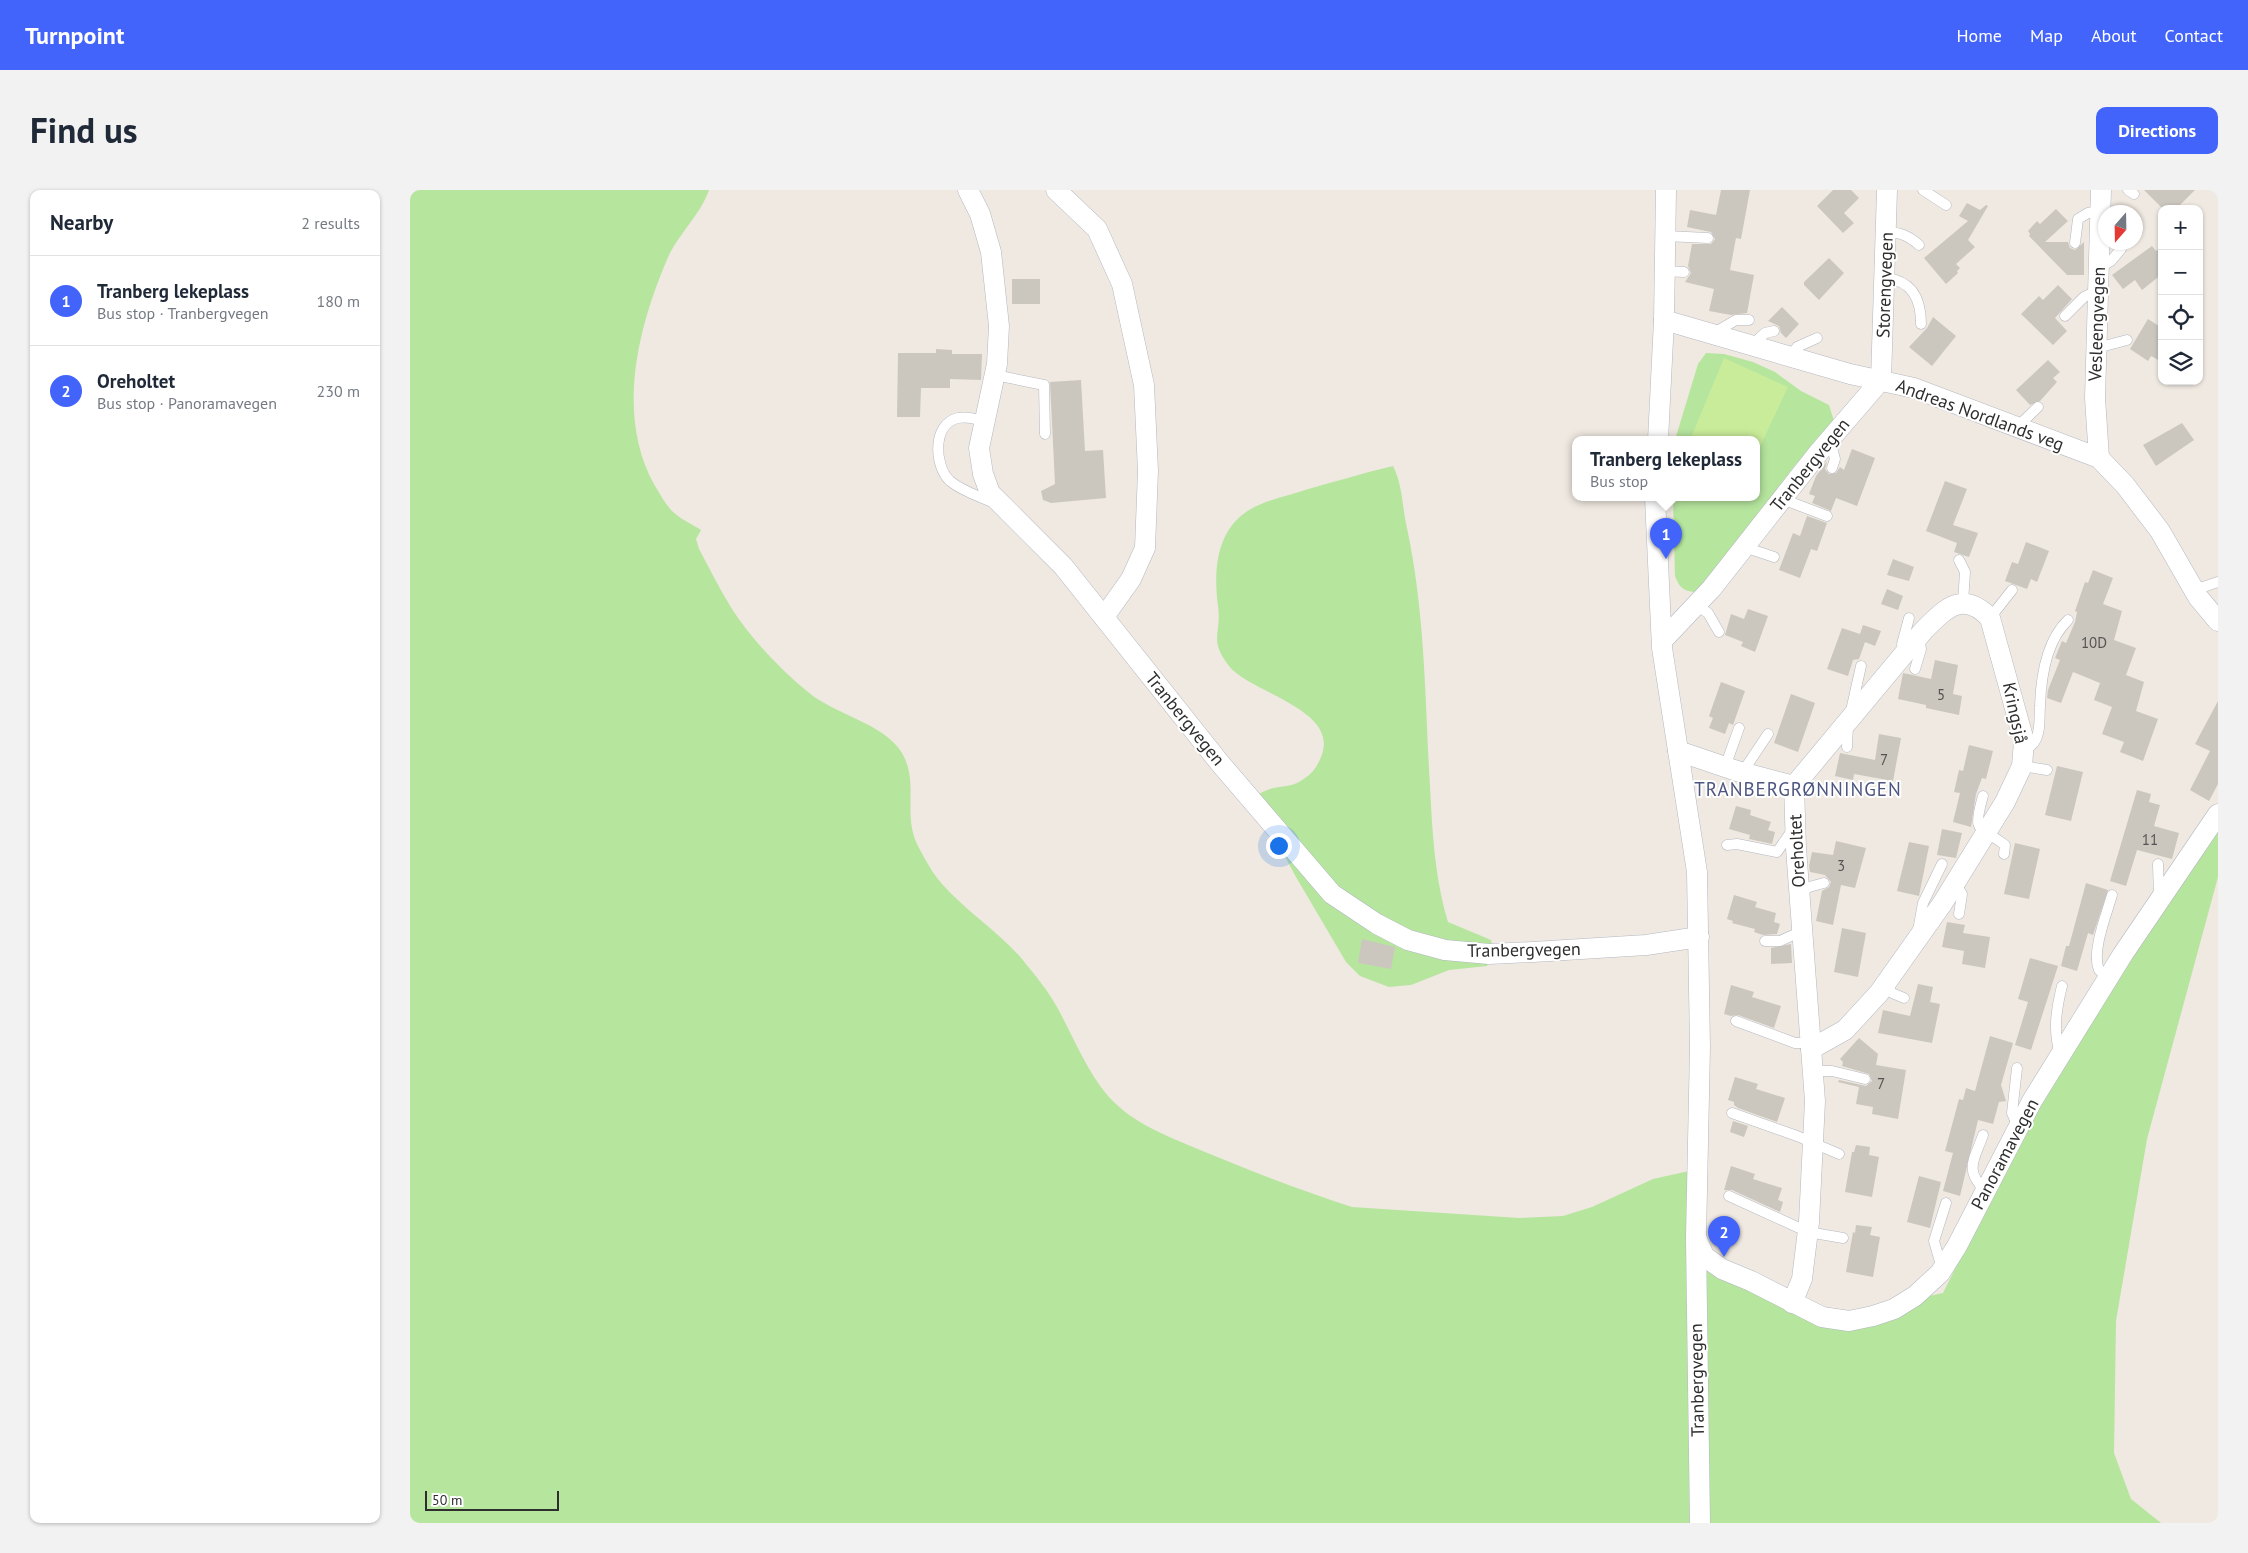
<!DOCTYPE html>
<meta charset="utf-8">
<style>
body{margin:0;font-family:"PT Sans",sans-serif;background:#f2f2f3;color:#1f2937}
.controls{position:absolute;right:15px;top:15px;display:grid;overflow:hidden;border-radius:10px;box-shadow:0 1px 4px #0004}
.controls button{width:45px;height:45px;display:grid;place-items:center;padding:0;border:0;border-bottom:1px solid #e0e1e3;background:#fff;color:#1f2937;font:25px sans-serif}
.compass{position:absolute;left:1688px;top:15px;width:45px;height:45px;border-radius:50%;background:#fff;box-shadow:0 1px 4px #0004;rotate:200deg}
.scale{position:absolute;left:15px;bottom:12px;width:134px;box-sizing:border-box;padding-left:5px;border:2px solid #2e2e2e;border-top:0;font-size:14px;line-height:18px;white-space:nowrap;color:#2e2e2e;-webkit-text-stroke:4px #fff;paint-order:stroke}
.you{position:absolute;left:868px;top:655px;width:18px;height:18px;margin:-12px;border:4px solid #fff;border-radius:50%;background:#1a73e8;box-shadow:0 0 0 8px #1a73e833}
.badge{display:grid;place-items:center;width:32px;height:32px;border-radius:50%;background:#4264fb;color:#fff;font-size:16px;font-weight:700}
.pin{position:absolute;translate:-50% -41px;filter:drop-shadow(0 1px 2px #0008)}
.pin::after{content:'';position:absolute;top:26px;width:18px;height:15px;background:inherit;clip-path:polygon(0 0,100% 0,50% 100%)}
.popup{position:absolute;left:1162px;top:246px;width:188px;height:65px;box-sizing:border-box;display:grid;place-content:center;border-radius:10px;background:#fff;filter:drop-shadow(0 1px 4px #0005);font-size:16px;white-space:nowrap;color:#747a83}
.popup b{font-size:19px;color:#1f2937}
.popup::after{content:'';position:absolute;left:50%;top:100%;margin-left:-10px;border:10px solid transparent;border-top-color:#fff}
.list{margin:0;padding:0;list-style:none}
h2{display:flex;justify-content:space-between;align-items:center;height:65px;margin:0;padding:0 20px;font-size:21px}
h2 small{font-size:16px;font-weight:400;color:#747a83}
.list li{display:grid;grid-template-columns:32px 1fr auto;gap:15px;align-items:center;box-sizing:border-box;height:90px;padding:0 20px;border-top:1px solid #e0e1e3}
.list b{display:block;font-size:19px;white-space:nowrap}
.list p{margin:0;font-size:16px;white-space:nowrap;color:#747a83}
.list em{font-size:16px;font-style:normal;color:#747a83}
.icon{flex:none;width:28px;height:28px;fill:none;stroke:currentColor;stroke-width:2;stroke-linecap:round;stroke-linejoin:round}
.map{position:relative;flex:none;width:1808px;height:1333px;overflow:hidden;border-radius:10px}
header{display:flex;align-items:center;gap:30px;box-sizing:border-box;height:70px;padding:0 25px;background:#4264fb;color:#fff}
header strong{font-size:24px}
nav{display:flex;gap:28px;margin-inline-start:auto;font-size:18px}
.intro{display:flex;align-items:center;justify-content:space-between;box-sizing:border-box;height:120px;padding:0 30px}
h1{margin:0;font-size:35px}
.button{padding:12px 22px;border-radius:10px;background:#4264fb;color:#fff;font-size:18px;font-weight:700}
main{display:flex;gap:30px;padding:0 30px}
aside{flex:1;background:#fff;border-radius:10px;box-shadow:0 1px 4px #0004}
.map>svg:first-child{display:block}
</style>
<header>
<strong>Turnpoint</strong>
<nav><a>Home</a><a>Map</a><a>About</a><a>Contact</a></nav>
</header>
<div class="intro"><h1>Find us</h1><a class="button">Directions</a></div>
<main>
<aside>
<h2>Nearby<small>2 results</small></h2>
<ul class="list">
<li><span class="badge">1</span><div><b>Tranberg lekeplass</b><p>Bus stop · Tranbergvegen</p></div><em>180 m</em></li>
<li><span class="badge">2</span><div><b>Oreholtet</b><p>Bus stop · Panoramavegen</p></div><em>230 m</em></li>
</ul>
</aside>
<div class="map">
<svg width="1808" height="1333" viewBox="0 0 1808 1333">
<rect width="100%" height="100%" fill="#efe9e1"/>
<!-- green -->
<g fill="#b6e59e">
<path d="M0 0H299C290 26 266 46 256 72 227 141 206 227 245 296 251 305 255 314 262 321 270 329 282 334 291 340L286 349 289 359C300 379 310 400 322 419 342 450 370 479 398 502 425 525 474 533 492 563 510 594 491 625 509 658 516 671 523 684 533 695 557 722 589 742 612 769 624 784 637 799 647 817 663 846 676 880 698 906 724 935 760 947 795 962 843 982 893 1001 942 1017L1109 1028 1153 1026 1182 1017 1243 989 1279 981 1277 1066 1419 1128 1533 1103 1597 975 1703 786 1808 636V687L1737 949 1706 1131 1704 1263 1721 1309 1751 1333H0Z"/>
<path d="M1296 163 1314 164 1343 172 1365 182 1391 201 1419 215 1424 231 1386 274 1293 395 1285 402C1273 401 1269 397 1265 386L1263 308H1346V250H1265L1288 174Z"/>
<path d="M983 276C993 296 992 317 997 338 1014 418 1015 498 1019 579 1022 630 1023 682 1038 732L1081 750 1083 759 1077 776 1039 780 1001 795 979 797 950 786 936 772 886 687 843 607C848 604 854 601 860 599 869 596 881 597 889 592 901 585 906 579 911 567 931 519 840 503 819 476 798 449 812 444 808 416 804 385 805 347 832 325 849 311 875 307 895 300 924 292 953 283 983 276Z"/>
</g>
<!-- pitch -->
<polygon fill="#c9ec9a" points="1314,168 1378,197 1346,265 1346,250 1280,250"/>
<!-- building -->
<g fill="#cbc7bf">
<polygon points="1311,0 1340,0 1331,49 1326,48 1320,80 1344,85 1337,123 1321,125 1299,121 1304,99 1275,92 1281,83 1278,76 1282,54 1301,54 1305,49 1301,42 1277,37 1280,20 1306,25"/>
<polygon points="1423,0 1441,0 1449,8 1434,23 1444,33 1433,43 1407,16"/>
<polygon points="1734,0 1785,0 1766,19 1753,19"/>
<polygon points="1557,13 1570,20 1576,15 1578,16 1558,50 1565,57 1546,74 1550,78 1547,81 1548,83 1536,94 1514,68 1558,31 1549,26"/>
<polygon points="1646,19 1658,31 1635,52 1658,52 1660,58 1665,60 1674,52 1674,85 1657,85 1619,46 1620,44 1618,41 1627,31 1630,34"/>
<polygon points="1742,56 1746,61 1752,57 1752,84 1732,100 1725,90 1713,99 1702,85"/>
<polygon points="1419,68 1434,83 1409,110 1394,95 1394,92"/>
<rect x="602" y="89" width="28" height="25"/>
<polygon points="1648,95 1662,109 1645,128 1657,141 1643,155 1611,124 1629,106 1633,110"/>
<polygon points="1372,117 1389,134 1376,148 1371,143 1369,136 1358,131"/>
<polygon points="1523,127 1546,146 1522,176 1499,157 1517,138"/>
<polygon points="1738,129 1752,138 1752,172 1741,166 1738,171 1720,159"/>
<polygon points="526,159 542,160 542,164 572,164 571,190 540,189 540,198 511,198 510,227 487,227 488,163 526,163"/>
<polygon points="1638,170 1650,182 1643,188 1647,192 1630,211 1620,215 1606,200"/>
<polygon points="671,190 675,261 693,260 696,308 641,313 633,310 631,301 645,294 640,192"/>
<polygon points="1772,233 1784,250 1746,276 1733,255"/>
<polygon points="1442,259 1465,268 1447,316 1426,308 1421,321 1402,313 1405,306 1399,304 1406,286 1417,271 1415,279 1419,284 1426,283 1430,277 1434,280"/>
<polygon points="1535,291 1557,299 1543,335 1568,343 1559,367 1544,362 1547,353 1516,341"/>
<polygon points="1397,326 1417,333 1407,361 1401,359 1390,388 1369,380 1383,343 1390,346"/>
<polygon points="1616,352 1639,361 1627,392 1621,389 1617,399 1595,391 1602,372 1608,374"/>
<polygon points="1483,369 1504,377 1499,391 1477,385"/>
<polygon points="1683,380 1703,388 1693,414 1712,421 1704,450 1726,458 1716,485 1734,492 1726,521 1748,529 1733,571 1710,562 1714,552 1692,544 1702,517 1684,510 1690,493 1663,482 1651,513 1637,508 1638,500 1650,470 1645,468 1652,451 1656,453 1665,432 1667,422 1665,421 1675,392 1678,393"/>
<polygon points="1477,399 1493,406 1488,420 1471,414"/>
<polygon points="1338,419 1358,426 1345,462 1331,456 1333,452 1315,445 1321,424 1334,429"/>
<polygon points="1453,435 1471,441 1465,456 1455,452 1449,469 1443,470 1438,486 1417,479 1432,438 1450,444"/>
<polygon points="1525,470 1548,475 1543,504 1552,506 1549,525 1516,518 1516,515 1488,509 1493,483 1521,489"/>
<polygon points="1311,492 1335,501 1323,535 1319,533 1315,544 1299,538 1303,528 1299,526"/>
<polygon points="1381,504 1405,513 1388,562 1364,553"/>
<polygon points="1808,511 1808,594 1799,611 1780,600 1800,561 1785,554"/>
<polygon points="1469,544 1491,548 1483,591 1444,584 1443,590 1425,586 1430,563 1465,570"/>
<polygon points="1559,555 1583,561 1576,589 1572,588 1566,604 1561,637 1543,632 1550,603 1544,602 1549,580 1553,581"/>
<polygon points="1647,576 1673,582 1661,631 1635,625"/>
<polygon points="1727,600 1741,604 1739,612 1750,615 1744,636 1769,643 1762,669 1727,660 1716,696 1700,691"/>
<polygon points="1326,616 1341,620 1340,625 1361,632 1358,640 1365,642 1362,654 1339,649 1340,645 1319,639"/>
<polygon points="1532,639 1552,643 1546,668 1527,665"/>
<polygon points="1426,651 1456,658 1445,698 1431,695 1423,735 1406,731 1412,701 1419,697 1421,692 1415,685 1400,682 1399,676 1402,662 1423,665"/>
<polygon points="1499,652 1519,656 1509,706 1487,701"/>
<polygon points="1605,653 1630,659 1619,709 1594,704"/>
<polygon points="1676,693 1698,700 1683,745 1678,743 1667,781 1651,776 1656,756 1659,756"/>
<polygon points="1324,705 1347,712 1345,717 1366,723 1364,732 1370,734 1367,744 1353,745 1344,742 1345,739 1322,733 1323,731 1317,729"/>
<polygon points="1537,732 1555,735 1553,743 1580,747 1575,778 1552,774 1554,761 1532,757"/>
<polygon points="1432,738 1456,743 1448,787 1424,782"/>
<polygon points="952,749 985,757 981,779 948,773"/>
<polygon points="1381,754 1382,773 1361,774 1361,758"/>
<polygon points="1620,768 1648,776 1621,860 1605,855 1618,812 1608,809"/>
<polygon points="1508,794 1523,797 1520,812 1530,814 1522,853 1468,843 1473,820 1500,826"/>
<polygon points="1321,795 1344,802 1342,807 1371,816 1364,838 1328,825 1321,826 1314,824"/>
<polygon points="1580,846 1603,853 1591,895 1596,911 1589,912 1583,934 1568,930 1550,1006 1533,1001 1543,963 1535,961 1549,909 1553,910 1556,898 1565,901"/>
<polygon points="1449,848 1468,864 1466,875 1496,880 1488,929 1462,924 1463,917 1446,914 1449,897 1428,892 1429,890 1456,896 1462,891 1459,884 1432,876 1433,872 1430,869"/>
<polygon points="1325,887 1348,894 1346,899 1375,908 1367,932 1328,918 1324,915 1324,912 1318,910"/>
<polygon points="1323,931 1338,936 1334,947 1320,942"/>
<polygon points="1446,955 1460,957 1459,965 1469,967 1462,1007 1435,1002 1442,962 1444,962"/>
<polygon points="1321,976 1345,984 1343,989 1372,998 1368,1010 1373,1012 1370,1022 1322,1000 1314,1000"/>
<polygon points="1509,986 1531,992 1520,1038 1497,1032"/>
<polygon points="1446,1035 1462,1037 1460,1045 1470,1047 1463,1087 1436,1082 1443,1042 1445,1043"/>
</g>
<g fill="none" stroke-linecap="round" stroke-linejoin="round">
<!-- service casing -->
<g stroke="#b4b7c1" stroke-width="11">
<g id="service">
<polyline points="1513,0 1536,15"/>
<polyline points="1718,0 1724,4"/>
<path d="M1476 42C1490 42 1499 46 1509 55"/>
<polyline points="1255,46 1298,48"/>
<polyline points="1665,53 1668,29 1678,23 1690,21"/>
<polyline points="1689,78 1701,71 1711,59"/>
<polyline points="1255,81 1274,82"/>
<path d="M1476 88C1502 91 1511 109 1511 134"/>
<polyline points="1655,126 1674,107 1689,100"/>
<polyline points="1302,144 1326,130 1339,130"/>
<polyline points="1342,155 1355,143 1364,141"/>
<polyline points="1687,158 1717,150"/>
<polyline points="1381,166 1387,157 1407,148"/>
<polyline points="585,185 634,195 635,244"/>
<path d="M575 232C567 229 557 226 548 228 522 234 524 276 540 291 552 301 568 306 582 312"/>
<polyline points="1607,237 1628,217"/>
<polyline points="1420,250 1425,269 1422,278"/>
<polyline points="1372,309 1417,326"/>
<polyline points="1334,357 1364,367"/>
<polyline points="1549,370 1555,382 1553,413"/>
<polyline points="1784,400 1808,392"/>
<polyline points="1286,415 1298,423 1309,442"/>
<polyline points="1580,428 1602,400"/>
<polyline points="1496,462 1492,454 1499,428"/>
<polyline points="1505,479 1511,459 1509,447"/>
<polyline points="1437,557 1438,534 1451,476"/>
<path d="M1614 562C1617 558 1623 555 1625 551 1631 541 1629 527 1630 516 1631 486 1636 451 1658 430"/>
<polyline points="1612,576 1637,580"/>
<polyline points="1315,577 1329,538"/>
<polyline points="1332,583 1358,544"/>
<path d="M1573 606C1562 645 1569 635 1595 655L1594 664"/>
<polyline points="1317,655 1327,654 1367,662 1383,639"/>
<polyline points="1748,674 1749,707"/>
<polyline points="1545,693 1552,704 1549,724"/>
<polyline points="1389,704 1399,697 1414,693"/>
<polyline points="1508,741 1513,713 1532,674"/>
<polyline points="1355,751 1370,751 1392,741"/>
<path d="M1698 788C1695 786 1691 782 1689 780 1681 762 1697 723 1702 705"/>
<polyline points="1476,794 1482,803 1494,808"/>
<polyline points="1326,831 1385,853 1401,853"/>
<path d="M1650 864C1643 841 1646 820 1652 796"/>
<polyline points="1607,878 1602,923 1608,937"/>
<polyline points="1403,881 1422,881 1455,889"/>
<polyline points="1322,923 1387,946 1429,964"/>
<path d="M1573 945C1564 971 1554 979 1575 1001"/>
<polyline points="1319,1006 1398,1042 1433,1048"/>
<polyline points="1532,1079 1524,1051 1536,1013"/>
</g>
</g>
<!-- minor casing -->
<g stroke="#b4b7c1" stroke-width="21">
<g id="minor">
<polyline points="558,0 570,24 581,62 589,136 587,174 569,258 573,284 580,303 653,376 809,572 922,704 967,734 998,750 1035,760 1079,764 1123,762 1236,755 1289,747"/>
<polyline points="646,0 687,39 712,94 734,195 738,281 735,358 721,389 694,427"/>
<polyline points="1254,130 1440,184 1504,198 1689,268 1715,295 1750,341 1788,407 1808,431"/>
<polyline points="1248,250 1254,130 1256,0"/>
<polyline points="1689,268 1685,208 1691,0"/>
<polyline points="1245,308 1252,458 1287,682 1290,857 1286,1047 1294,1066 1312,1079 1341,1091 1412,1127 1439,1131 1463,1126 1484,1119 1505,1106 1530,1083 1547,1056 1622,911 1713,764 1808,624"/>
<polyline points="1252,451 1302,398 1409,262 1471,190 1477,0"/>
<polyline points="1268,561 1327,581 1384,596"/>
<path d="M1384 596 1514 440C1536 418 1553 400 1580 428L1614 551 1612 576 1595 612 1532 714 1469 803 1435 840 1401 859"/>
<polyline points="1286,1050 1290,1333"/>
<polyline points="1382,1113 1392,1089 1399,1032 1405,911 1386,658 1384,596"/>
</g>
</g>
<!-- service -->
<use href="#service" stroke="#fff" stroke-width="10"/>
<!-- minor -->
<use href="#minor" stroke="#fff" stroke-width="20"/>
</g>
<g text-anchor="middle" stroke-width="4" stroke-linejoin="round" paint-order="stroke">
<!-- number labels -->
<g font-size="15" fill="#555452">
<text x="1684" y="458">10D</text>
<text x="1531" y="510">5</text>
<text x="1474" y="575">7</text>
<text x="1740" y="655">11</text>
<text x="1431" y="681">3</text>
<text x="1471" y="899">7</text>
</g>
<!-- street labels -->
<g font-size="18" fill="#2e2e2e" stroke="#fff">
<text transform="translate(1475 95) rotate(-88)" y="6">Storengvegen</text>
<text transform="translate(1687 134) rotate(-88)" y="6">Vesleengvegen</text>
<text transform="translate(1570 225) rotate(20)" y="6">Andreas Nordlands veg</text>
<text transform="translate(1400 275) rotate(-51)" y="6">Tranbergvegen</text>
<text transform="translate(1605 523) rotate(78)" y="6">Kringsjå</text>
<text transform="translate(775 529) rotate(51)" y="6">Tranbergvegen</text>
<text transform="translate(1387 661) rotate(-93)" y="6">Oreholtet</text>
<text transform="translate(1114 760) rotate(-1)" y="6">Tranbergvegen</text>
<text transform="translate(1595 964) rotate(-62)" y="6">Panoramavegen</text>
<text transform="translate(1287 1190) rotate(-91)" y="6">Tranbergvegen</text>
</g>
<!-- neighbourhood labels -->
<g font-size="19" letter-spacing="1" fill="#4d5680" stroke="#fff">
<text x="1388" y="606">TRANBERGRØNNINGEN</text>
</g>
</g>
</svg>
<div class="controls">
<button>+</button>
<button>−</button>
<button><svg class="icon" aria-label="locate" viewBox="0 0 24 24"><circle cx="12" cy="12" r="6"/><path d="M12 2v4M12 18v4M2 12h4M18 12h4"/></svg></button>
<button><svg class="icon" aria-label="layers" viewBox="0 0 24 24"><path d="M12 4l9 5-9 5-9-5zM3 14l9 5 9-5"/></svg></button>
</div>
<svg class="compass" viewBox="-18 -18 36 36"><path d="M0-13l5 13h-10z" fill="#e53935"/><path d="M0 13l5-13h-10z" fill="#747a83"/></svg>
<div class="scale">50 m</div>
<div class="you"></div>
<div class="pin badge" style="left:1256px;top:369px">1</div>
<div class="popup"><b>Tranberg lekeplass</b>Bus stop</div>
<div class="pin badge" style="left:1314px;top:1067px">2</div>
</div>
</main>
